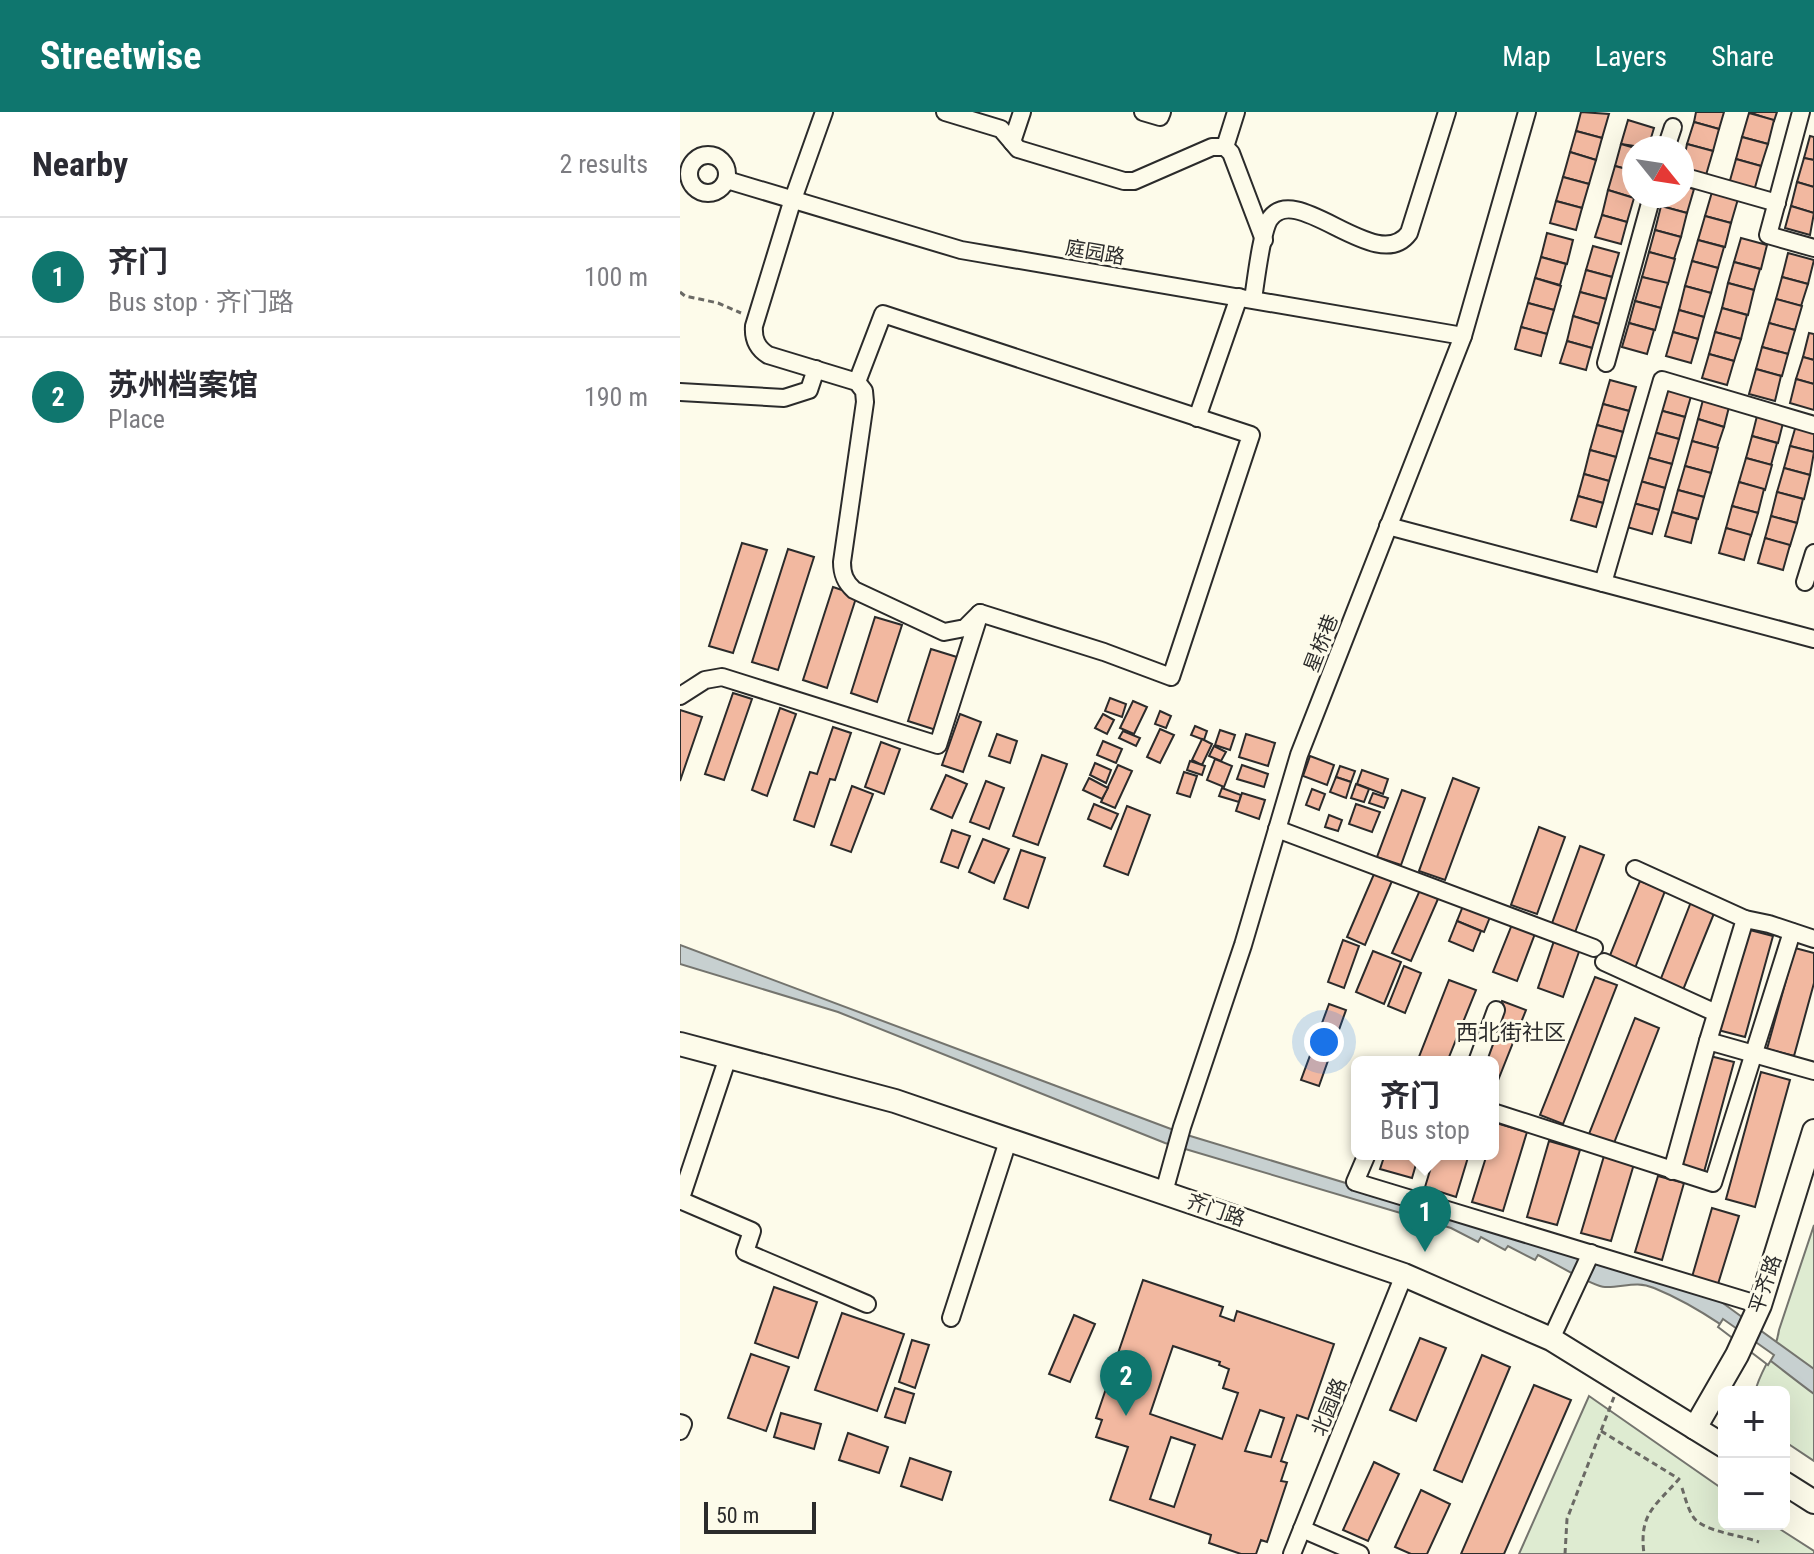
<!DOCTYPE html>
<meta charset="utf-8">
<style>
body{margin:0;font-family:"Roboto Condensed","Noto Sans SC",sans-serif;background:#f2f2f3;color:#2b2b33}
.controls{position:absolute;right:24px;bottom:24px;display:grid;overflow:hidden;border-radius:12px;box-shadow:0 8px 32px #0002}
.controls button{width:72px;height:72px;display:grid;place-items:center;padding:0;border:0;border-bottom:2px solid #e1e1e2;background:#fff;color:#2b2b33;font:40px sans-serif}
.compass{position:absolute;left:942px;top:24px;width:72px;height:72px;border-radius:50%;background:#fff;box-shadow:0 8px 32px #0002;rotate:120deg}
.scale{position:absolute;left:24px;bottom:20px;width:112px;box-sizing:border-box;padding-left:8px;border:4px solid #2b2b2b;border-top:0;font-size:22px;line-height:28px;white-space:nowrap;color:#2b2b2b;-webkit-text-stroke:6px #fdfbea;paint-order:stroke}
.you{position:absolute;left:644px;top:930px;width:28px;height:28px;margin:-20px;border:6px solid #fff;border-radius:50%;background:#1a73e8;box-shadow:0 0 0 12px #1a73e833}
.badge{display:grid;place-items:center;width:52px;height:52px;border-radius:50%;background:#0f766e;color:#fff;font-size:26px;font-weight:700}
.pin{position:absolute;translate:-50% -66px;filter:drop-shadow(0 2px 4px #0008)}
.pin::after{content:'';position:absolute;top:42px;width:28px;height:24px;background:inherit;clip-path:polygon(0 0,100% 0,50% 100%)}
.popup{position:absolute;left:671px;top:944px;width:148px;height:104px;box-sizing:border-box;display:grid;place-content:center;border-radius:12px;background:#fff;filter:drop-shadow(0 2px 6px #0005);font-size:26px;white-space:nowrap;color:#7c7c81}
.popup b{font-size:30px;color:#2b2b33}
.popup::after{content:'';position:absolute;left:50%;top:100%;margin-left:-16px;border:16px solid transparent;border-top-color:#fff}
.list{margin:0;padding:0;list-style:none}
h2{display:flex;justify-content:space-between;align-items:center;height:104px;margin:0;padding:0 32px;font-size:34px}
h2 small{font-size:26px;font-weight:400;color:#7c7c81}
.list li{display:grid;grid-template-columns:52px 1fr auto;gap:24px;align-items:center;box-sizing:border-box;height:120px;padding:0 32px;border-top:2px solid #e1e1e2}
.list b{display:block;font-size:30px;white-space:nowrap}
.list p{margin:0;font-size:26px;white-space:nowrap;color:#7c7c81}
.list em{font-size:26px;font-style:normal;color:#7c7c81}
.map{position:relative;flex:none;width:1134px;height:1442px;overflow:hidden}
header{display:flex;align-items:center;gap:48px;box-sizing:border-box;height:112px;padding:0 40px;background:#0f766e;color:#fff}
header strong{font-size:38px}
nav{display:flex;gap:44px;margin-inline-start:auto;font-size:28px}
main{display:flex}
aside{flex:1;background:#fff}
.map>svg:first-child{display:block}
</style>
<header>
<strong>Streetwise</strong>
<nav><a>Map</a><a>Layers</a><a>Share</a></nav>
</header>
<main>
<aside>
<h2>Nearby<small>2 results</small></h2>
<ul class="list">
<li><span class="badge">1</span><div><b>齐门</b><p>Bus stop · 齐门路</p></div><em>100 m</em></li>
<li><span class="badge">2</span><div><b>苏州档案馆</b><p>Place</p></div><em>190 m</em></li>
</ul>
</aside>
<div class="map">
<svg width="1134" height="1442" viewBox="0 0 1134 1442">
<rect width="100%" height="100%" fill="#fdfbea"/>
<!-- green -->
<g fill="#deebd1" stroke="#74746e" stroke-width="2">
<path d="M1134 1113V1349L1104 1329V1280H1075C1080 1258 1096 1241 1099 1218Z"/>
<polygon points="909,1284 1044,1378 1044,1412 1092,1412 1134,1439 1134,1442 839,1442"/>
</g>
<!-- water -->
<path fill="#c7d0d0" stroke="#74746e" stroke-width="2" d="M0 833 507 1023 669 1072 685 1082 999 1169 1040 1189 1134 1257V1282C1083 1244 1033 1200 974 1176 956 1168 942 1176 925 1175 913 1175 871 1149 858 1143L855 1148 828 1134 825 1138 801 1125 798 1130 771 1116 485 1031 158 900 0 852Z"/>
<!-- pier -->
<polygon fill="#fdfbea" stroke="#74746e" stroke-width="2" points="1043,1207 1094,1243 1088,1253 1038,1215"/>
<!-- building -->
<g fill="#f2b8a0" stroke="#2b2b2b" stroke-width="2" fill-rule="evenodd">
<polygon points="901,0 929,2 922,26 896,19"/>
<polygon points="1016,0 1044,0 1039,17 1014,10"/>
<polygon points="1069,0 1097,0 1094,9"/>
<polygon points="1069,1 1094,8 1088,32 1062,25"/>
<polygon points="948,8 974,16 968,36 941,32"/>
<polygon points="1014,10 1039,17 1033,39 1007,32"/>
<polygon points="896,19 922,26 916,48 890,40"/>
<polygon points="1130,24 1134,25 1134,48 1124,46"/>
<polygon points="1062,25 1088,32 1081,54 1056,47"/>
<polygon points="941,32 955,36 954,59 935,54"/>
<polygon points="1007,32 1033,39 1026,63 1002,57"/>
<polygon points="890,40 916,48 909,72 883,65"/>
<polygon points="1124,46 1134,48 1134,75 1117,70"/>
<polygon points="1056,47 1081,54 1074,79 1049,72"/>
<polygon points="935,54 954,59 954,86 928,78"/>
<polygon points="883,65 909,72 902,96 876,89"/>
<polygon points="1117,70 1134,75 1134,101 1111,94"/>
<polygon points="1002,74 1014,77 1007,101 981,94 984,84 1002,84"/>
<polygon points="928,78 954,86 947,110 922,103"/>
<polygon points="1032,80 1058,87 1051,111 1025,104"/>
<polygon points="876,89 902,96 896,118 870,111"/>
<polygon points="981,94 1007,101 1001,125 975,118"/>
<polygon points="1111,94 1134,101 1130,123 1105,116"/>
<polygon points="922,103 947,110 941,132 915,125"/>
<polygon points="1025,104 1051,111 1045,135 1018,128"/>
<polygon points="975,118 1001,125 994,147 969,140"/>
<polygon points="867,121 893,128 887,152 861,145"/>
<polygon points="1061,126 1087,133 1081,157 1054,150"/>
<polygon points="1018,128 1044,135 1038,156 1012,149"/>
<polygon points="913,134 939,141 932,165 906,158"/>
<polygon points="969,140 995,147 988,172 962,165"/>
<polygon points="1108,141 1134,148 1128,172 1102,165"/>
<polygon points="861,145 886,152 880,173 855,166"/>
<polygon points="1012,149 1038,156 1031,181 1005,174"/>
<polygon points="1054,150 1080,157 1074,178 1048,171"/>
<polygon points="906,158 932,165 926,187 900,180"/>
<polygon points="962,165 988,171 981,196 955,189"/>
<polygon points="1102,165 1128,172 1121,194 1096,187"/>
<polygon points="855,166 881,174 874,198 848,191"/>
<polygon points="1048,171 1074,178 1068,203 1042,196"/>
<polygon points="1005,174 1031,181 1024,205 999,198"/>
<polygon points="900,180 926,187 919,212 893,204"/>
<polygon points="1096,187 1122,194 1115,218 1089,211"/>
<polygon points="955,189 981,196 975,218 949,211"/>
<polygon points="848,191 874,198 867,222 841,215"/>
<polygon points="1042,196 1067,203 1061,227 1035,220"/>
<polygon points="999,198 1024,205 1018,227 993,220"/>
<polygon points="893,204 919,212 912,236 887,229"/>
<polygon points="949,211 974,218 967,242 942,235"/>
<polygon points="1089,211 1115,218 1108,242 1082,235"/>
<polygon points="841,215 867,222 861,244 835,237"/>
<polygon points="993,220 1018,227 1011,251 986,244"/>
<polygon points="1035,220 1061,227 1054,249 1029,242"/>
<polygon points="1129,221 1134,222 1134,248 1123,245"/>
<polygon points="887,229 912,236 906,258 880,251"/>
<polygon points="1082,235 1108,242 1102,264 1076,257"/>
<polygon points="1029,242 1054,249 1047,273 1022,266"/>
<polygon points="1123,245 1134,248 1134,272 1116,267"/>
<polygon points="1076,257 1101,264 1095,289 1069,282"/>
<polygon points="1116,267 1134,272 1134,298 1110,291"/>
<polygon points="930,268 956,275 949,299 923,292"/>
<polygon points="986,274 1012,281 1005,305 979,298"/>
<polygon points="1024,284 1050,291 1044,315 1018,307"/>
<polygon points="923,292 949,299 943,320 917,313"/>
<polygon points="979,298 1005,305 999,327 973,320"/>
<polygon points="1078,300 1104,307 1098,331 1072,324"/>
<polygon points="1018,307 1044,315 1037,336 1012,329"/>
<polygon points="1117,310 1134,315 1134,340 1110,334"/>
<polygon points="917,313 943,320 936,345 910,338"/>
<polygon points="973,320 999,327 992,352 966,345"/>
<polygon points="1072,324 1097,331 1091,353 1066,346"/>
<polygon points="1012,329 1038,336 1031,361 1005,354"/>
<polygon points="1110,334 1134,340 1130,363 1104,356"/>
<polygon points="910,338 936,345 929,369 904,362"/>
<polygon points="966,345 992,352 985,376 960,369"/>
<polygon points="1066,346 1092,353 1085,378 1059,370"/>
<polygon points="1005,354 1031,361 1024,385 998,378"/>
<polygon points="1104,356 1130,363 1124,387 1097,380"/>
<polygon points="904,362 929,369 923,391 898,384"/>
<polygon points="960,369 985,376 979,398 953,391"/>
<polygon points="1059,370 1084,377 1078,401 1052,394"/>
<polygon points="998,378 1024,385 1018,407 992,400"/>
<polygon points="1097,380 1123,387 1117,411 1091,404"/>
<polygon points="898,384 923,391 916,415 891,408"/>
<polygon points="953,391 979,398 972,422 947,415"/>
<polygon points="1052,394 1078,401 1071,424 1046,416"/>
<polygon points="992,400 1017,407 1011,431 985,424"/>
<polygon points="1091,404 1117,411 1110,434 1085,426"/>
<polygon points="1046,416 1071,423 1064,448 1039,441"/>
<polygon points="1085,426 1110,433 1103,458 1078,451"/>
<polygon points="62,431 87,438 53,541 29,534"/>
<polygon points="108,437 134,445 98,558 72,550"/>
<polygon points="153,475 177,483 147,576 123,568"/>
<polygon points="195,505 222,513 197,590 171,581"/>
<polygon points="251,537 280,546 256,618 228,609"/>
<polygon points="53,581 72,587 44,668 25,662"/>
<polygon points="430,586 446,592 442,605 425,599"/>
<polygon points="453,589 467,595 454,622 440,616"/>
<polygon points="100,596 116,602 87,684 72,678"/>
<polygon points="0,598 22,605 0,669"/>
<polygon points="480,599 491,604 486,616 475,612"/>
<polygon points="280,602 301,610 283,660 262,653"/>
<polygon points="423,602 434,608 427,622 415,616"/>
<polygon points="515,614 527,619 524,628 511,623"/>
<polygon points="153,615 171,621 155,668 150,667 134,715 114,708 130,660 137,662"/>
<polygon points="480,617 494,623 480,651 467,645"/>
<polygon points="540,618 555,623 550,638 535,633"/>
<polygon points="443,619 460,626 456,634 439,626"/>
<polygon points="317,622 337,629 330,651 309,644"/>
<polygon points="566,622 595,631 588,654 559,645"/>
<polygon points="522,627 532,632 522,653 512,648"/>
<polygon points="423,629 442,637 436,651 417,643"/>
<polygon points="201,630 220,637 204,682 185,675"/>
<polygon points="534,634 546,640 541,649 529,644"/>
<polygon points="362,643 387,652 358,733 333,724"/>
<polygon points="630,644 654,653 647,673 623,664"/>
<polygon points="535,647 552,654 544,675 527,668"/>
<polygon points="510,649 525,654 522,663 507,658"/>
<polygon points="415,651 431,658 426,671 410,663"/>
<polygon points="438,653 452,659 435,696 421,690"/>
<polygon points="562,653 588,662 584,675 557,667"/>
<polygon points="660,654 675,659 671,670 656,665"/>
<polygon points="682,658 708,667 703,682 677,672"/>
<polygon points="504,660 517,664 510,685 497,681"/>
<polygon points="266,663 287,672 272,706 251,697"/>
<polygon points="656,665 671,670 666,686 650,680"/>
<polygon points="409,666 428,676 422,687 403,678"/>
<polygon points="773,666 799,676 765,768 739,759"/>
<polygon points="306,669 324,676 309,717 290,710"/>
<polygon points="676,672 689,677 684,690 671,686"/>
<polygon points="172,674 193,682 171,740 151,733"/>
<polygon points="542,676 561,683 559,690 539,684"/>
<polygon points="632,677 645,682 639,698 626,693"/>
<polygon points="722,678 745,686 721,753 697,745"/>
<polygon points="562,681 585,688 579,707 556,699"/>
<polygon points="693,681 708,686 704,696 689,691"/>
<polygon points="414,692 438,702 431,717 408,707"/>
<polygon points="676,692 700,700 692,720 669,712"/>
<polygon points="447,694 470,703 448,763 424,754"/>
<polygon points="649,703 662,708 658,719 645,715"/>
<polygon points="859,715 885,725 857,802 831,793"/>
<polygon points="272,718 290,724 278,756 261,750"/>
<polygon points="303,727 329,737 314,771 289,760"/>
<polygon points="900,734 924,743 894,823 871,814"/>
<polygon points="341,738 365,746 348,796 324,787"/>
<polygon points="694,762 712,769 685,833 667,825"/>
<polygon points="960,769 985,779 955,856 929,846"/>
<polygon points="740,778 758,787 731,849 712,841"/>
<polygon points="785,789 812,800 804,820 777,809"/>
<polygon points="1011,790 1035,799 1003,878 980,869"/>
<polygon points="777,809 801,819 793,839 769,829"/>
<polygon points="833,810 856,819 837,869 813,860"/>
<polygon points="1066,817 1093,824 1065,925 1038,918"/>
<polygon points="663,828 679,834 664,876 648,870"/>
<polygon points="874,829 900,837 883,885 858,876"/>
<polygon points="1115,836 1134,841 1134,871 1114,944 1087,937"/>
<polygon points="693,839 721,850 704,892 676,880"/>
<polygon points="724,854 741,861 725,901 708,894"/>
<polygon points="915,865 937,873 883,1012 860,1003"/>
<polygon points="769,868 796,878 767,950 737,950"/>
<polygon points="822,889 846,898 813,981 813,950 798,950"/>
<polygon points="649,892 666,898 639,974 621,968"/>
<polygon points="955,906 979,916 934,1031 909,1022"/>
<polygon points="1026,943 1054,950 1024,1060 996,1052"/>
<polygon points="1081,960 1110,968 1075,1095 1046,1087"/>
<polygon points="816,1011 847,1020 823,1099 792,1090 807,1042 813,1042"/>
<polygon points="869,1029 900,1038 877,1113 847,1105"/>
<polygon points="705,1042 739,1042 732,1066 700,1057"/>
<polygon points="755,1042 789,1042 776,1085 745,1075"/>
<polygon points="924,1044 954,1052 931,1129 901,1121"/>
<polygon points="978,1064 1004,1071 982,1148 955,1140"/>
<polygon points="1032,1096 1059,1104 1038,1172 1012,1165"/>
<path d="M463 1168 543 1195 540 1204 554 1209 557 1199 654 1232 628 1307 617 1303 601 1349 607 1351 601 1369 607 1370 587 1430 581 1428 576 1442H561L529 1431 531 1423 430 1388 448 1335 416 1325 422 1308 416 1306ZM493 1234 540 1250 539 1253 549 1257 543 1276 558 1281 542 1327 470 1302ZM580 1298 604 1306 591 1345 565 1339ZM491 1325 515 1333 494 1395 470 1387Z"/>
<polygon points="94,1175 137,1190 118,1246 75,1231"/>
<polygon points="162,1201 224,1222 197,1299 135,1278"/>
<polygon points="394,1203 415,1212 390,1270 369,1262"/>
<polygon points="740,1226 766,1236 736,1309 710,1298"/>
<polygon points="232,1228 249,1233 235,1276 219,1270"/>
<polygon points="71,1242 109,1255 86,1319 48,1306"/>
<polygon points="802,1243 830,1255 782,1370 754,1358"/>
<polygon points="854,1273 891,1288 824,1442 781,1442"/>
<polygon points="215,1276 234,1282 225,1311 205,1305"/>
<polygon points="101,1301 141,1312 134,1337 94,1325"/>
<polygon points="168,1321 208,1335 199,1361 159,1348"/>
<polygon points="230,1346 271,1360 262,1388 221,1374"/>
<polygon points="694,1350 719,1362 688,1429 663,1418"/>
<polygon points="741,1378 770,1392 747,1442 731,1442 715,1435"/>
</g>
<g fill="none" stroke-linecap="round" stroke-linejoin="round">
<!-- minor casing -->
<g stroke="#2b2b2b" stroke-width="20">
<g id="minor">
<path d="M144 0 112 90 74 214C73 227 77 236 88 243L177 270 184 279 185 290 162 450C162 462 165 470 174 478L264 520 285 516 300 501"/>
<polyline points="265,0 321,17 338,37 444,69 454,69 532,35 545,35 551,41 584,128"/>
<polyline points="463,0 480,5 482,0"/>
<polyline points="1121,0 1088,123 1134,136"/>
<polyline points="332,30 342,0"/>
<polyline points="545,35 556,0"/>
<polyline points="986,36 993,15"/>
<circle cx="28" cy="62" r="19"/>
<polyline points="1002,64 1097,91"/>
<polyline points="47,68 281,138 783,224"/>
<path d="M573 187C576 169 581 122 589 108 615 66 697 165 729 121L767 0"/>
<polyline points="926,251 972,84"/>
<polyline points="177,270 203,202 571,323 491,565 424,540 300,501"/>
<polyline points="0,280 104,286 129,278 136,257"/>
<polyline points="517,306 559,185"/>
<polyline points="708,414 1134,527"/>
<polyline points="1125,470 1134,441"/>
<polyline points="923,471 982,268 1134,313"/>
<polyline points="0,584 25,568 42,565 258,633 298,507"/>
<polyline points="597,717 914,836"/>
<polyline points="955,757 1065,807 1089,812 1134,827"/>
<polyline points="924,850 1036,901"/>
<polyline points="1028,929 1065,807"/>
<polyline points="797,950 816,898"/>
<polyline points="813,1000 1033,1071 1112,820"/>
<polyline points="687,1042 675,1070 1080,1193"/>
<polyline points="992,1059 1028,929 1134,959"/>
<polyline points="484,1080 502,1015 563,833 619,643 783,224 847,0"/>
<polyline points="0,1088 72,1119 65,1140 187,1192"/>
<polyline points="0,1089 48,945"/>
<polyline points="271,1206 328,1029"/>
<polyline points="871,1227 911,1141"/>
<polyline points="0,1311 3,1312 0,1319"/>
<polyline points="622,1417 680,1442"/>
<polyline points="612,1442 724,1163"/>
</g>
</g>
<!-- major casing -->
<g stroke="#2b2b2b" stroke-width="26">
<g id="major">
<polyline points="0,932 215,989 724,1163 871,1227 1044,1334"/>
<polyline points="1015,1316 1057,1243 1080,1193 1134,1019"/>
<polyline points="1104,1371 1134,1390"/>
</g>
</g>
<!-- path -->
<g stroke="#6a6964" stroke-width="3" stroke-dasharray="6 4" stroke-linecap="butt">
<polyline points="0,180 5,184 38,191 61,201"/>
<path d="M921 1319 999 1367C974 1395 959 1402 964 1442"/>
<path d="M1002 1376C1005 1385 1008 1398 1014 1406 1025 1420 1061 1423 1079 1430"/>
<polyline points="885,1442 887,1407 934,1285"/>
</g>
<!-- minor -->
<use href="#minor" stroke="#fdfbea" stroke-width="16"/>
<!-- major -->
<use href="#major" stroke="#fdfbea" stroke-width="22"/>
</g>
<g text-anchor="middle" stroke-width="6" stroke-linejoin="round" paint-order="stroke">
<!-- street labels -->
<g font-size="20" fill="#2b2b2b" stroke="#fdfbea">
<text transform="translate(415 140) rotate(10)" y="7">庭园路</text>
<text transform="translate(641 531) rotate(-69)" y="7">星桥巷</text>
<text transform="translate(536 1098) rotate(19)" y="7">齐门路</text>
<text transform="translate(1085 1172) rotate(-71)" y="7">平齐路</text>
<text transform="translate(649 1295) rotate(-68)" y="7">北园路</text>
</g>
<!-- neighbourhood labels -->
<g font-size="22" fill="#2b2b2b" stroke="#fdfbea">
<text x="831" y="928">西北街社区</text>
</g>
</g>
</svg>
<div class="controls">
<button>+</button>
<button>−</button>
</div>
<svg class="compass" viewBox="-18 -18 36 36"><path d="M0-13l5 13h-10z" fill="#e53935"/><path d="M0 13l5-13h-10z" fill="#7c7c81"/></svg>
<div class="scale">50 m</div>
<div class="you"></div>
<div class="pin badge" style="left:745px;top:1140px">1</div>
<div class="popup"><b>齐门</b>Bus stop</div>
<div class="pin badge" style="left:446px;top:1304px">2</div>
</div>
</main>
